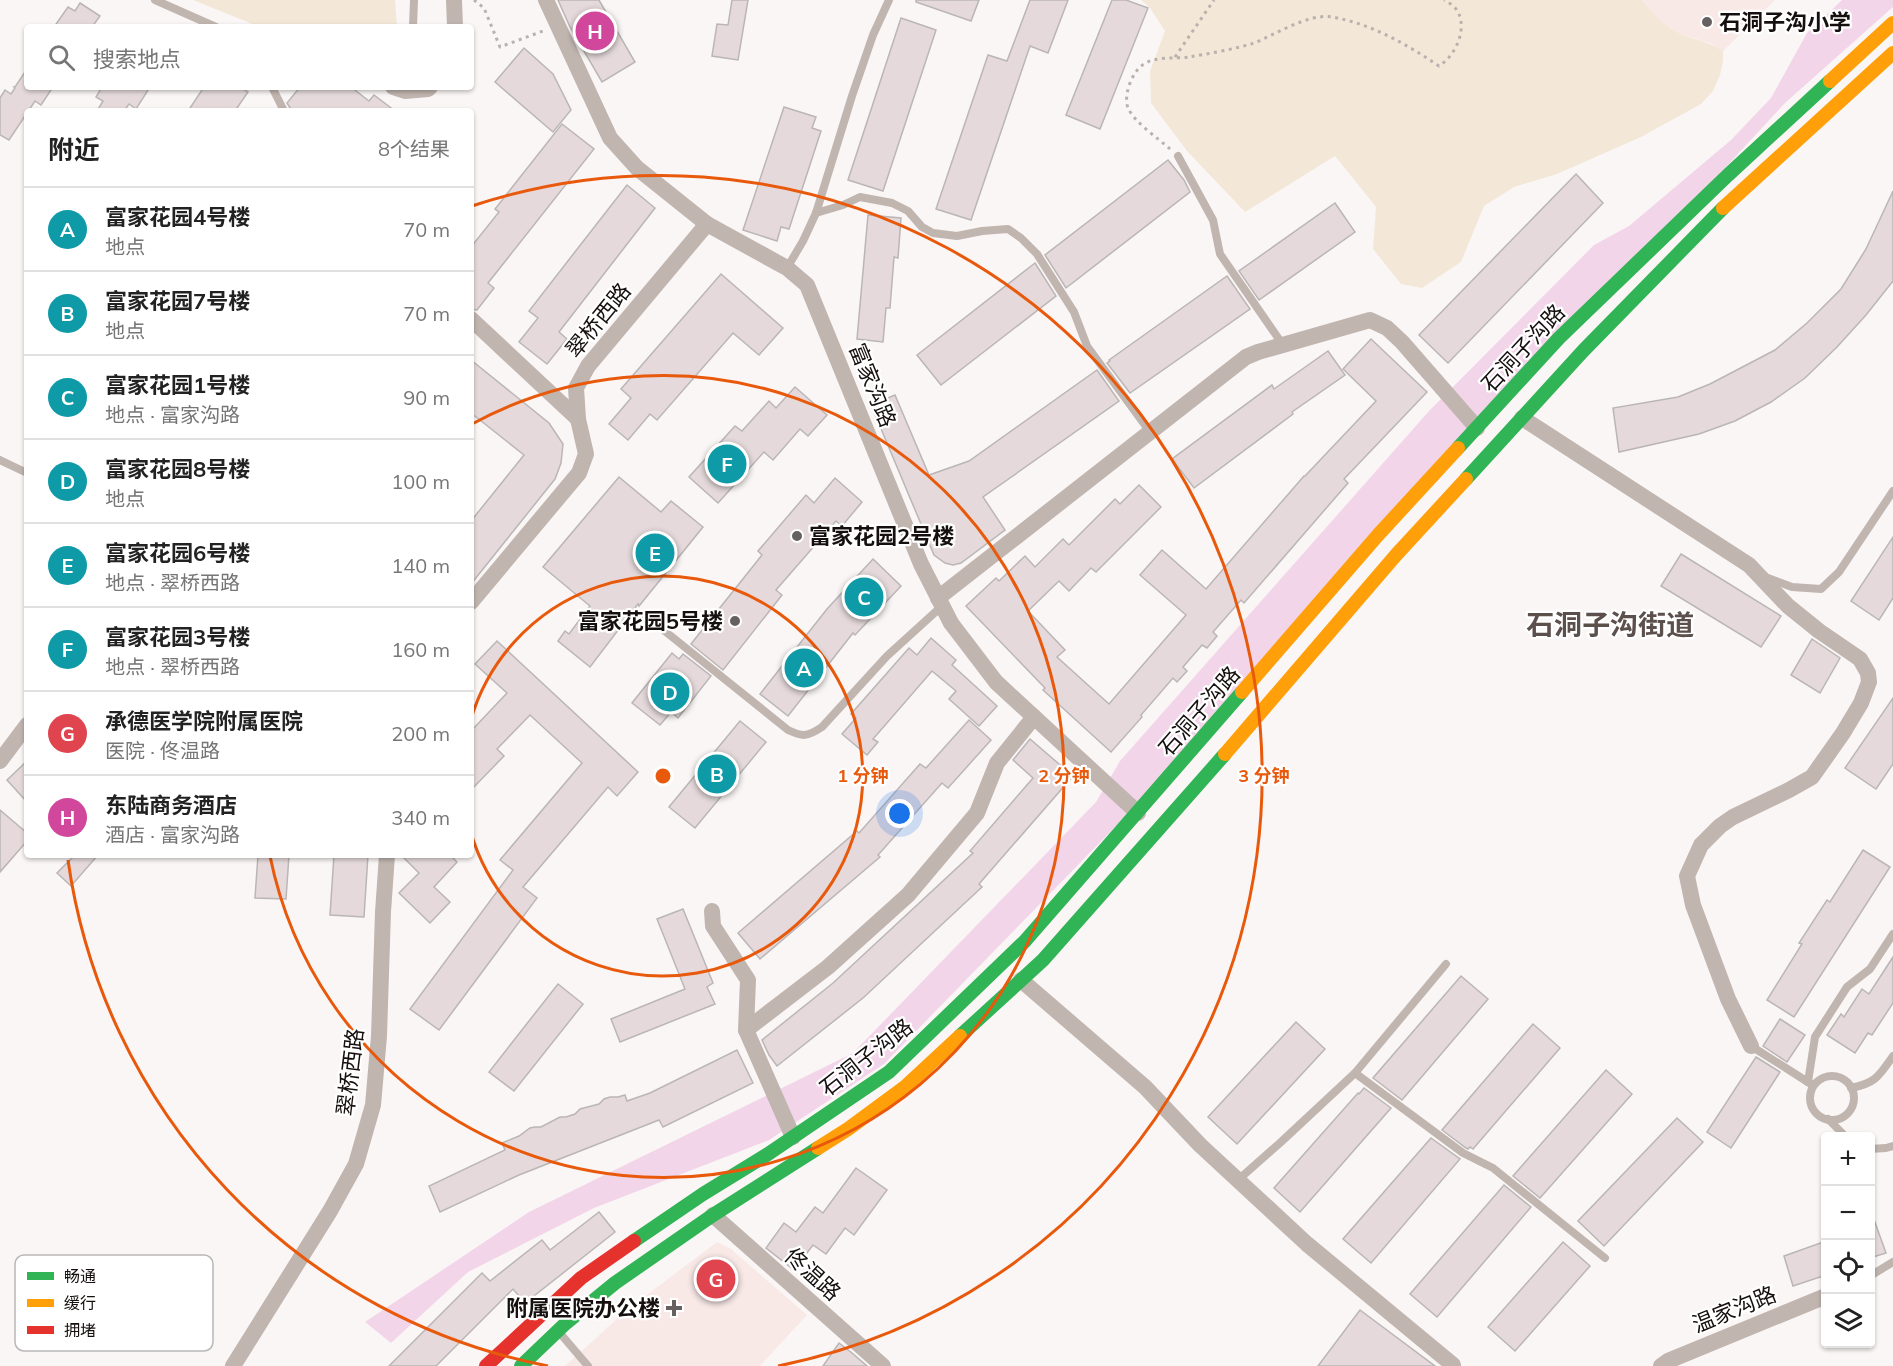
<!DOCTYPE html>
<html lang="zh">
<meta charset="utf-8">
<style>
body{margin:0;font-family:Mulish,"Noto Sans SC",sans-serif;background:#f6f6f6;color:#222}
.controls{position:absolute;right:18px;bottom:18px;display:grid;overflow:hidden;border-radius:6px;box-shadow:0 2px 4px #0004}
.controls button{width:54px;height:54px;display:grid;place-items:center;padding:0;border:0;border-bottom:2px solid #e0e0e0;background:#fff;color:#222;font:30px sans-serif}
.you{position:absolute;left:900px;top:814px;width:21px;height:21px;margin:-15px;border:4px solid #fff;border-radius:50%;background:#1a73e8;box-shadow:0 0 0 9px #1a73e833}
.badge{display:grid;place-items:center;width:39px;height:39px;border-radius:50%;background:#666060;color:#fff;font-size:20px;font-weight:700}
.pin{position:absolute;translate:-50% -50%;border:3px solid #fff;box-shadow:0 2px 6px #0006}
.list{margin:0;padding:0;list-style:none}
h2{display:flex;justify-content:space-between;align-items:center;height:78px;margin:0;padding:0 24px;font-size:26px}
h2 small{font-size:20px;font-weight:400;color:#767676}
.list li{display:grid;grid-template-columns:39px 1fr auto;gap:18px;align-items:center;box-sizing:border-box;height:84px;padding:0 24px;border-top:2px solid #e0e0e0}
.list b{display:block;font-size:22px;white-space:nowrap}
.list p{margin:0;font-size:20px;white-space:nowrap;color:#767676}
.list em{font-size:20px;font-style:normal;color:#767676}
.icon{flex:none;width:33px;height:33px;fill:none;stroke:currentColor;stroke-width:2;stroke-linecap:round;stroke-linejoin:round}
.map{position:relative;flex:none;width:1893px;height:1366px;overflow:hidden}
.search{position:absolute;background:#fff;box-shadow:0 2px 4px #0004;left:24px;top:24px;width:450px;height:66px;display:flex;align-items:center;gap:15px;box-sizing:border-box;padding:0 21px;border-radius:6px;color:#767676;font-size:22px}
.panel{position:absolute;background:#fff;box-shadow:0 2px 4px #0004;left:24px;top:108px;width:450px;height:750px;border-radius:6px}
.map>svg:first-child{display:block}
</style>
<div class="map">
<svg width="1893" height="1366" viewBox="0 0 1893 1366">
<rect width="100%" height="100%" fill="#fbf6f6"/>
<!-- built -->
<g fill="#f8e9e7">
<polygon points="1642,0 1775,0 1723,51 1710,43 1680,34 1667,27 1655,16"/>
<polygon points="717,1242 731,1249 807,1315 760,1366 565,1366 628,1309"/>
</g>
<!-- green -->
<g fill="#f3e8d7">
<polygon points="193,0 395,0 397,27 260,27"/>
<path d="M1141 0H1642C1654 15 1665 28 1683 35 1699 41 1708 41 1723 51V61L1720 75 1713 91 1701 104 1641 137 1557 174 1514 187 1484 206 1461 262 1422 288 1401 284 1373 249 1376 207 1335 156 1245 212 1187 151 1151 103 1150 71 1165 31 1150 8Z"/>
</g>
<!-- water -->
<polygon fill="#f3d5e9" points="1842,0 1893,0 1893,7 1785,103 1117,825 884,1064 769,1140 594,1208 468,1272 391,1343 365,1322 529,1212 853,1053 1096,802 1120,761 1429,411 1594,245 1629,226 1731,140 1771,98 1807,33"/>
<!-- building -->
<g fill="#e5d9db" stroke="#bbb6b6" stroke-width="1.5">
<polygon points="558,0 599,0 635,62 602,82 570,27"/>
<polygon points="732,0 748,0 738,60 712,56 717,24 728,25"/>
<polygon points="916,0 979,0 971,21 916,2"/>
<polygon points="1030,0 1068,0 1048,53 1030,46 971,220 936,209 988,55 1007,61"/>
<polygon points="1112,0 1126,0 1148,8 1100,129 1066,115"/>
<polygon points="80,3 100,16 92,27 54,27 68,7 75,11"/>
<polygon points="901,18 936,30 883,191 848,180"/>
<polygon points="524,48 553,74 571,110 553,132 495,82"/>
<polygon points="27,69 27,87 53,87 41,105 35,101 9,140 0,135 0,98 5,90 11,94 15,88 14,87 15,87"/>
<polygon points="102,87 150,87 136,109 129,104 124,111 97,111 103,101 96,97"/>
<polygon points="204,87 240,87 248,92 235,111 188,111"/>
<polygon points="300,87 351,87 369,101 374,95 395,111 292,111 287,103"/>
<polygon points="784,107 816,117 812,128 821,131 789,229 781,227 777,241 743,230"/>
<polygon points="562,124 594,149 488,283 494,288 477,310 471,309 471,247 499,212 495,209"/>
<polygon points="1168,160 1184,180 1190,192 1066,288 1045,255"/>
<polygon points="1576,174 1603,203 1448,363 1419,335"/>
<polygon points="627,185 655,208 559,332 567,339 547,364 519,342 538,318 529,311"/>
<polygon points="1893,191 1893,281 1866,315 1837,347 1805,378 1771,402 1735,421 1699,434 1619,452 1613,408 1678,397 1710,384 1775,350 1807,323 1841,289 1866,249"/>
<polygon points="1335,203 1355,232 1259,300 1239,271"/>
<polygon points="868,215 901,218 898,258 894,257 890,308 886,308 883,342 857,339"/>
<polygon points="1035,263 1056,296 941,385 917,355"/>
<polygon points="721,274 783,328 759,355 733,333 657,420 650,414 628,440 609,424 631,398 621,389"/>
<polygon points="1227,276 1250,309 1130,393 1107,363 1110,361 1109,360"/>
<polygon points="1371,339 1427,392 1344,479 1348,483 1244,603 1241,600 1213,632 1217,636 1207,648 1202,645 1183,667 1187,671 1177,682 1173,678 1141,715 1142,717 1111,752 1043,690 1045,688 966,606 996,578 999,581 1025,556 1035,567 1063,539 1069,545 1115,499 1120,504 1139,485 1161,507 1096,572 1091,568 1069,591 1059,581 1028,611 1065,650 1057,657 1109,704 1186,615 1140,575 1162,550 1206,589 1304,476 1305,476 1376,401 1343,369"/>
<polygon points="1328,351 1345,375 1292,412 1293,414 1194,488 1172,459 1272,385 1274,389"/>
<polygon points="471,360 549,423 563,444 561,463 555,479 471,584 471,521 524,455 471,413"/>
<polygon points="1097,370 1119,401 983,497 1005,530 961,563 953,565 945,563 934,555 871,405 895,395 929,475 969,461"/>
<polygon points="795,387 827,415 808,436 800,429 773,460 764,452 718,503 689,477 735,426 742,431 769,401 776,408"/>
<polygon points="619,477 661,512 671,501 703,527 639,606 638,604 590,667 558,641 565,631 569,634 590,606 543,567"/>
<polygon points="835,478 862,502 842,526 836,521 776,590 782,595 723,670 691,644 762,555 758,551 806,495 814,503"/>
<polygon points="1893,537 1893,598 1879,620 1851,601"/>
<polygon points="1681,554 1781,616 1761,647 1661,586"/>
<polygon points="873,559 901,586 855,635 853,633 788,716 760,694 827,609"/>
<polygon points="931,638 956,660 952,665 997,706 979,726 949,699 956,691 932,671 873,739 878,742 867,755 842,734 856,718 851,714 909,648 917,655"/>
<polygon points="1812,639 1840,658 1820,693 1791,675"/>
<polygon points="497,641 638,772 617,796 608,787 523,887 537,898 439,1030 410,1009 513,870 500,860 582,763 530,715 497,749 504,756 471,790 471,731 507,693 475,664"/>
<polygon points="672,653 679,659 683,654 711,676 678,718 671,712 660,725 632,703"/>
<polygon points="1893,698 1893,764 1876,789 1845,768"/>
<polygon points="969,720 991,740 948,788 942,783 878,855 880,857 760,959 738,933 857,831 859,833 920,764 926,768"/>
<polygon points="740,721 766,742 695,828 669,807"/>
<polygon points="1030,739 1073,776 979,884 982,887 863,998 777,1066 769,1055 762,1040 833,983 973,853 970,851 1033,778 1013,760"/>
<polygon points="27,761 27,802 7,780"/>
<polygon points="0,810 27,833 27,841 0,872"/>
<polygon points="1863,850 1890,867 1794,1017 1767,1000 1802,944 1799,943 1827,900 1830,902"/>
<polygon points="75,855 98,855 71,886 57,873"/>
<polygon points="258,855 289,855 286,899 255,898"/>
<polygon points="334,855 368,855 364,917 330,915"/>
<polygon points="401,855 450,855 457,862 434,887 450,902 430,923 399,893 419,873"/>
<polygon points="683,909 713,983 707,987 715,1004 620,1042 611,1019 685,989 657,919"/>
<polygon points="1893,957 1893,1003 1872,1035 1868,1033 1855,1053 1827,1035 1841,1014 1844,1017 1862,989 1869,994"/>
<polygon points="1461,976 1488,999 1402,1100 1373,1078"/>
<polygon points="558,984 583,1004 514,1091 489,1072"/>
<polygon points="1780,1019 1805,1035 1787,1062 1763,1046"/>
<polygon points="1296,1022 1325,1049 1237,1144 1208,1117"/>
<polygon points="1533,1024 1560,1048 1473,1149 1470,1147 1468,1149 1466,1148 1442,1130"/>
<polygon points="737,1050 753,1083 663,1127 659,1120 519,1175 440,1212 429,1186 505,1150 502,1143 519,1136 530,1128 535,1127 541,1127 560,1117 566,1117 575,1114 580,1109 599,1104 604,1099 610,1097 618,1097 625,1095 627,1101 650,1093"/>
<polygon points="1756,1057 1780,1072 1731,1148 1707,1132"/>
<polygon points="1606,1070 1632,1094 1540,1198 1513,1176"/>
<polygon points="1364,1088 1391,1108 1300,1212 1274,1188 1358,1093 1359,1094"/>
<polygon points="1677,1118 1703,1142 1604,1246 1578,1221"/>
<polygon points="1431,1138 1460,1159 1371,1263 1343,1239"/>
<polygon points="856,1168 887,1190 854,1235 845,1228 826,1254 813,1245 794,1270 766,1248 784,1223 796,1232 815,1207 823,1213"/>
<polygon points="1504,1185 1531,1207 1437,1317 1410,1294"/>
<polygon points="599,1212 615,1232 525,1303 513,1289 436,1366 389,1366 482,1273 490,1281 542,1240 550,1250"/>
<polygon points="1872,1214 1886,1253 1870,1258 1870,1215"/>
<polygon points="1826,1241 1826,1275 1793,1286 1784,1256"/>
<polygon points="1563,1242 1590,1266 1515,1351 1488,1327"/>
<polygon points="1360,1310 1435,1366 1318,1366"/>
<polygon points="839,1343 852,1353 867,1366 823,1366"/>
</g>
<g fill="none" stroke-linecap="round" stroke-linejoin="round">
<!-- path -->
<g stroke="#b9b1ae" stroke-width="3" stroke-dasharray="3 4.5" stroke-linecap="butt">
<polyline points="474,0 484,8 500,47 543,31"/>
<polyline points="1175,57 1214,0"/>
<path d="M1170 149C1159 139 1134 122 1128 108 1123 96 1132 71 1144 64 1156 56 1175 59 1189 57 1207 54 1234 49 1251 44 1274 36 1307 13 1332 17 1372 24 1406 44 1439 66 1456 56 1469 26 1456 9 1453 5 1448 2 1444 0"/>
</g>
<!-- lane -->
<g stroke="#c0b5af" stroke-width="8">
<polyline points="155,0 216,27"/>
<polyline points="413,27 414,0"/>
<polyline points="272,87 284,111"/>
<polyline points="1178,156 1213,220 1220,254 1283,345"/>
<polyline points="816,213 843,205 860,197 892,203 908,211 922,227 933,233 957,236 982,231 1008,229 1021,238 1037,254 1074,312 1087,346 1150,432"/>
<polyline points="787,268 803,241 816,213 852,96 873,35 889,0"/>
<polyline points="0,460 27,473"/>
<polyline points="1768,578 1792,587 1821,589 1839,572 1893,491"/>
<path d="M646 616 788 730C803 737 807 737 822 727L887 656 942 606"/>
<polyline points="1751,1046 1811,1084"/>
<polyline points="1355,1073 1463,1153 1493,1168 1605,1258"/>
<circle cx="1832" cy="1098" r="22"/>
<polyline points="1808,1082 1815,1037 1847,987 1870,969 1893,934"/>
<path d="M1851 1088C1876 1083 1879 1076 1893 1056"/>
<polyline points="1828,1119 1845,1136"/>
<polyline points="1870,1149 1886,1148 1893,1146"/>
<polyline points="1238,1180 1281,1142 1355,1073 1446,964"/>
<polyline points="1870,1276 1893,1262"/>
<polyline points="559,1332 588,1366"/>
</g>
<!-- street -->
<g stroke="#c0b5af" stroke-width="16">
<polyline points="454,0 455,27"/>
<polyline points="546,0 610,138 637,168 707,224 787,268 807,285 921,564 951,623 996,682 1138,813"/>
<polyline points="393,87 405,91 428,89 430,87"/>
<polyline points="471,319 578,419"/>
<polyline points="1522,418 1749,565 1788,606 1819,631 1860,659 1868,673 1869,682 1861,703 1843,733 1812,777 1789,790 1733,817 1720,826 1701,845 1687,876 1693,905 1728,999 1751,1046"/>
<polyline points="938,598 1246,357 1258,352 1370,320 1387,328 1402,342 1477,428"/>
<polyline points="471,602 579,473 586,454 578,419 576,388 588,366 707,224"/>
<polyline points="0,761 27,725"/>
<polyline points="712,911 713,926 748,980 746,1030 793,1137"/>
<polyline points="1021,980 1145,1087 1200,1145 1307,1244 1453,1365"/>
<polyline points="746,1030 828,967 908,895 977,813 997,763 1034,717"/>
<polyline points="713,1215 883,1366"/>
<polyline points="233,1366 330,1211 356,1164 373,1105 379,1036 383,912 387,855"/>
<polyline points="1661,1366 1668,1361 1826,1296"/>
</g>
<!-- fast -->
<g stroke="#30b455" stroke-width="14">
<polyline points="1458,448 1559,338 1728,175 1830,81"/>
<polyline points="1466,479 1583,351 1723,208"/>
<polyline points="960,1036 1043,960 1225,754"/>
<polyline points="634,1241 703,1194 768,1154 889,1072 1025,941 1242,692"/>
<polyline points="521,1366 566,1323 615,1283 713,1215 818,1148"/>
</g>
<!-- slow -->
<g stroke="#ff9f0a" stroke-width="14">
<polyline points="1830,81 1893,23"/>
<polyline points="1723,208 1893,53"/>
<polyline points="1242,692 1378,535 1458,448"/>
<polyline points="1225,754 1396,555 1466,479"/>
<polyline points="818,1148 848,1129 905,1087 960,1036"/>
</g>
<!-- jam -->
<polyline stroke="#e5322d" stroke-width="14" points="486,1366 581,1278 634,1241"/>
</g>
<!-- distance rings -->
<g fill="none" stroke="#e8590c" stroke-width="3">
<path d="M471 719A200 200 0 1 1 471 833"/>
<path d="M472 424A401 401 0 1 1 270 856"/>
<path d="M548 1366A601 601 0 0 1 68 860M472 206A601 601 0 1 1 778 1366"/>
</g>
<!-- markers -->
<g fill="#666060" stroke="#fff" stroke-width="2">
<circle cx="1707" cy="22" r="6"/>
<circle cx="797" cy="536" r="6"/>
<circle cx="735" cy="621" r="6"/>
<path d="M671 1299h6v6h6v6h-6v6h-6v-6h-6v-6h6z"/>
</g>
<g text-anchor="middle" stroke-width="4.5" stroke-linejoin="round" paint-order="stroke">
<!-- poi labels -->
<g font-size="22" font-weight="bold" fill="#15100f" stroke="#fff" text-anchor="start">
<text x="1719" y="30">石洞子沟小学</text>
<text x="809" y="544">富家花园2号楼</text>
<text x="723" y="629" text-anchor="end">富家花园5号楼</text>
<text x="660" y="1316" text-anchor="end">附属医院办公楼</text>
</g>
<!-- street labels -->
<g font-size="22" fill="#15100f" stroke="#fff">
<text transform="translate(598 320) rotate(-51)" y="8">翠桥西路</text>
<text transform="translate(1523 348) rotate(-47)" y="8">石洞子沟路</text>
<text transform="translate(873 385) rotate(68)" y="8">富家沟路</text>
<text transform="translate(1199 711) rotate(-49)" y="8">石洞子沟路</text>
<text transform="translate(866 1057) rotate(-38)" y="8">石洞子沟路</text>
<text transform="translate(350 1072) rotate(-83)" y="8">翠桥西路</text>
<text transform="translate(813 1274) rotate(42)" y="8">佟温路</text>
<text transform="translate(1734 1309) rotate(-22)" y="8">温家沟路</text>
</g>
<!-- district labels -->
<g font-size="28" font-weight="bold" fill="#5c504d" stroke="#fff">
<text x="1610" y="635">石洞子沟街道</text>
</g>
</g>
<!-- legend -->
<rect x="15" y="1255" width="198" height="96" rx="9" fill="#fff" stroke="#b9b7b7" stroke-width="1.5"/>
<rect x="27" y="1272" width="27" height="8" fill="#30b455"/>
<rect x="27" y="1299" width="27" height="8" fill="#ff9f0a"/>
<rect x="27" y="1326" width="27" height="8" fill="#e5322d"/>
<g font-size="16" fill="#15100f">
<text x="64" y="1282">畅通</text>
<text x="64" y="1309">缓行</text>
<text x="64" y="1336">拥堵</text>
</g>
<circle cx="663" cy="776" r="9" fill="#e8590c" stroke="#fff" stroke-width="3"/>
<g font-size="18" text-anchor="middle" font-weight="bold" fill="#e8590c" stroke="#fff" stroke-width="4.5" stroke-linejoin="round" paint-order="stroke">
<text x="863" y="782">1 分钟</text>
<text x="1064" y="782">2 分钟</text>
<text x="1264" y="782">3 分钟</text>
</g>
</svg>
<div class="controls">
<button>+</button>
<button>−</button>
<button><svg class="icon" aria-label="locate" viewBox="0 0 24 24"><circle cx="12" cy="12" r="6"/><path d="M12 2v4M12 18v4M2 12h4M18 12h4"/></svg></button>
<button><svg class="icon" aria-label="layers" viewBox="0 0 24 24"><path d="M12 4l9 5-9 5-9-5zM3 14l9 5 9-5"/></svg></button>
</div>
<div class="you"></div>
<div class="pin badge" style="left:804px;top:668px;background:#0f9aa8">A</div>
<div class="pin badge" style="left:717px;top:774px;background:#0f9aa8">B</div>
<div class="pin badge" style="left:864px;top:597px;background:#0f9aa8">C</div>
<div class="pin badge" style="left:670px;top:692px;background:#0f9aa8">D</div>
<div class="pin badge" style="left:655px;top:553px;background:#0f9aa8">E</div>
<div class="pin badge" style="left:727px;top:464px;background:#0f9aa8">F</div>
<div class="pin badge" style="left:716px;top:1279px;background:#e0444e">G</div>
<div class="pin badge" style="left:595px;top:31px;background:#d1479c">H</div>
<div class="search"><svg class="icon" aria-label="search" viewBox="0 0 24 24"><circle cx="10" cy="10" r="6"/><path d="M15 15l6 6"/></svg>搜索地点</div>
<section class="panel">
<h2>附近<small>8个结果</small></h2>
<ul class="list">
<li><span class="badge" style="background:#0f9aa8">A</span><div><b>富家花园4号楼</b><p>地点</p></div><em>70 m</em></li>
<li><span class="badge" style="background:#0f9aa8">B</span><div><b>富家花园7号楼</b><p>地点</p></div><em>70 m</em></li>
<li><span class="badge" style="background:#0f9aa8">C</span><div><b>富家花园1号楼</b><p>地点 · 富家沟路</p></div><em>90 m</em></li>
<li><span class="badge" style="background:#0f9aa8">D</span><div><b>富家花园8号楼</b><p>地点</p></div><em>100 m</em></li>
<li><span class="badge" style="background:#0f9aa8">E</span><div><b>富家花园6号楼</b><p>地点 · 翠桥西路</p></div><em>140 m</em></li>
<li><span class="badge" style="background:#0f9aa8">F</span><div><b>富家花园3号楼</b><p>地点 · 翠桥西路</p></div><em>160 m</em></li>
<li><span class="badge" style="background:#e0444e">G</span><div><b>承德医学院附属医院</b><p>医院 · 佟温路</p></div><em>200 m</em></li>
<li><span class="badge" style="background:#d1479c">H</span><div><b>东陆商务酒店</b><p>酒店 · 富家沟路</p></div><em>340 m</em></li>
</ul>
</section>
</div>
